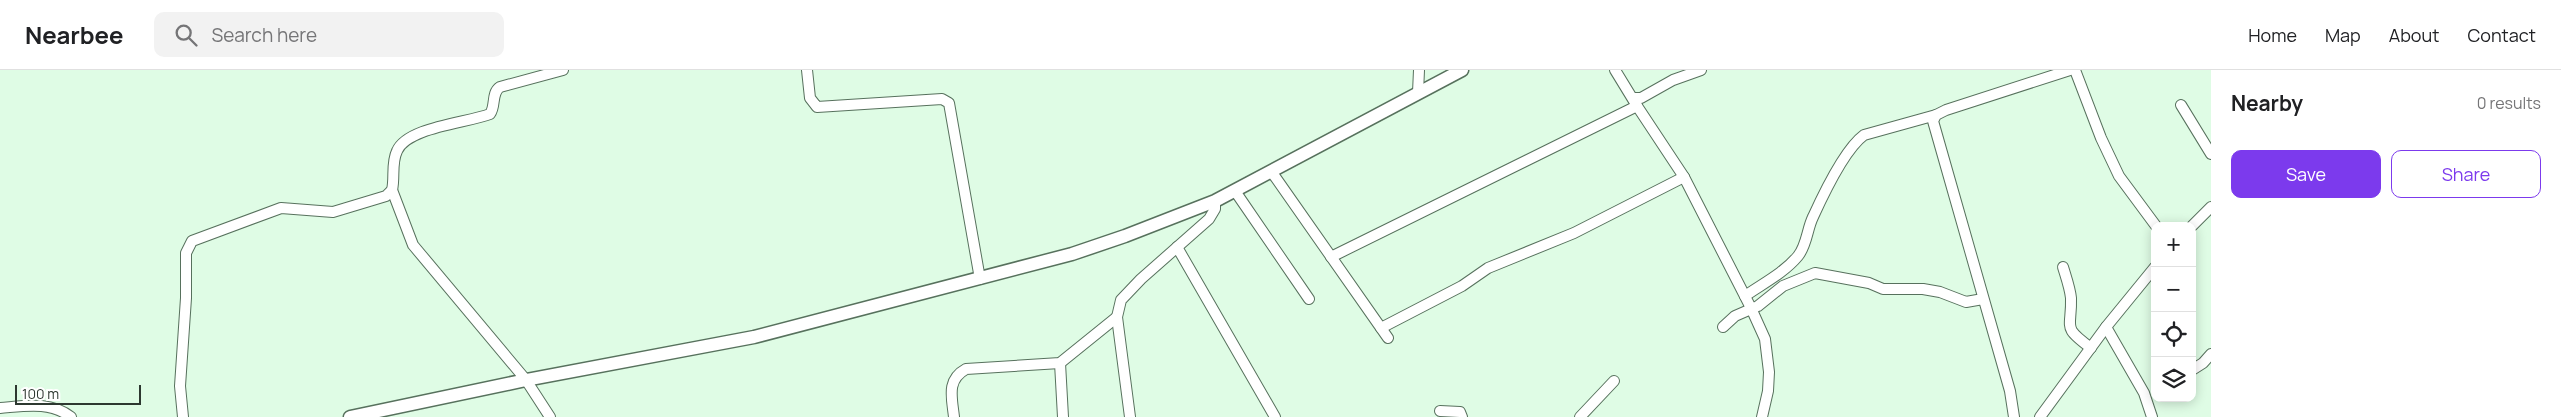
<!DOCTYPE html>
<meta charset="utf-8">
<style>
body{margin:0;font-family:Manrope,sans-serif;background:#f2f2f2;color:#202124}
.controls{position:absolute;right:15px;bottom:15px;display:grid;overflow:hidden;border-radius:10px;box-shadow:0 2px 12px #0003}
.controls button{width:45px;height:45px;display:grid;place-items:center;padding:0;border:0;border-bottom:1px solid #e0e0e0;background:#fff;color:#202124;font:25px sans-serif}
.scale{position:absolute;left:15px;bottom:12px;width:126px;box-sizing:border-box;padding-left:5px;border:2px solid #2d3830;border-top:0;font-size:14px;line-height:18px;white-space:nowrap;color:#2d3830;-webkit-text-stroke:4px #fff;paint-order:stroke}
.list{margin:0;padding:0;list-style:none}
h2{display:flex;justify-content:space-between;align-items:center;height:65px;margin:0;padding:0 20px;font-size:21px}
h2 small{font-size:16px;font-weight:400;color:#757577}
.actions{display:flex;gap:10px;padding:15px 20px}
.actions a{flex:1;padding:11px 0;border:1px solid #7c3aed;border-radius:10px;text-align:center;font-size:18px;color:#7c3aed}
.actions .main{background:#7c3aed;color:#fff}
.icon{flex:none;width:28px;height:28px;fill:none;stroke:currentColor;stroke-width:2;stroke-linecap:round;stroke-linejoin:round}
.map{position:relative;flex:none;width:2211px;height:347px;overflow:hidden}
header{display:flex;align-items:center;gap:30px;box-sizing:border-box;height:70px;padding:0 25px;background:#fff;border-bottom:1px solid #e0e0e0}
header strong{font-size:24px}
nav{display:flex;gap:28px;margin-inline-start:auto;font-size:18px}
.search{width:350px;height:45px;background:#f2f2f2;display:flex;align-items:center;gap:12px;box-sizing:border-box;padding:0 18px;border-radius:10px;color:#757577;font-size:19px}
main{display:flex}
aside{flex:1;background:#fff}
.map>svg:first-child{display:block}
</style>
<header>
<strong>Nearbee</strong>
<div class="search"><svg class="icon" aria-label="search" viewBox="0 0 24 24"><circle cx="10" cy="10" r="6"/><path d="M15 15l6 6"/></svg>Search here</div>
<nav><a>Home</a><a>Map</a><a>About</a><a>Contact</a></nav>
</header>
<main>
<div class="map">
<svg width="2211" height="347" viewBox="0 0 2211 347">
<rect width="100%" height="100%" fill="#dffce5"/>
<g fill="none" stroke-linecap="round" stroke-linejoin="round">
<!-- minor casing -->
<g stroke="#57715d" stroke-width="12">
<g id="minor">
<polyline points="807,0 810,28 817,37 942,29 949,33 980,209"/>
<polyline points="1615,0 1637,36 1684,107 1751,238 1765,269 1769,302 1768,321 1762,347"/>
<polyline points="2075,0 2101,68 2119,106 2156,156"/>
<polyline points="1418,23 1419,0"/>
<polyline points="1633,28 1641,28 1673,10 1701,0"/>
<polyline points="2181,35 2211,84"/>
<polyline points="1271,101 1388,268"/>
<polyline points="392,120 413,175 526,310 550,347"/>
<polyline points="1235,121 1309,229"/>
<polyline points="2192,156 2211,137"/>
<polyline points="1177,177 1275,347"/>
<polyline points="1331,187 1637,36"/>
<path d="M2063 197C2066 207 2070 218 2071 228 2072 259 2061 256 2091 278"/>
<path d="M1745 226C1762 214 1784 203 1798 186 1807 175 1807 159 1813 147 1823 125 1845 79 1864 65L1936 45"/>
<polyline points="1723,257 1735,246 1758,236 1783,216 1815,203 1869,213 1883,219 1923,219 1940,222 1966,232 1983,229"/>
<polyline points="2106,257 2144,323 2152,347"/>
<polyline points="1381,258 1462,216 1488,198 1574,163 1684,107"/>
<polyline points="1060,293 1063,347"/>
<polyline points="2192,300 2203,293 2211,284"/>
<path d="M0 338C25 336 50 331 71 347"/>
<polyline points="1440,341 1460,342 1462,347"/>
<path d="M183 347 180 316 186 228V183L192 171 281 138 333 142 386 126 392 120C395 108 391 93 397 81 407 57 467 53 490 44 496 36 491 23 500 17L563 0"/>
<path d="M954 347C952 328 946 310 966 299L1060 293 1117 247"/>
<polyline points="1130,347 1117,247 1121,230 1141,209 1209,149 1215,139 1215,131"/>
<polyline points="1580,347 1614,311"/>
<polyline points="2014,347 2010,321 1933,51 1936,45 1946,40 2070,0"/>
<polyline points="2040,347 2106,257 2155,197"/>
</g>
</g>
<!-- major casing -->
<g stroke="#57715d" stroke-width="15">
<polyline id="major" points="350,347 526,310 754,267 1072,184 1125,166 1215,131 1462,0"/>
</g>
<!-- minor -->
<use href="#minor" stroke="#fff" stroke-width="10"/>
<!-- major -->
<use href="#major" stroke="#fff" stroke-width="12"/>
</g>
</svg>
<div class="controls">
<button>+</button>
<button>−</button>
<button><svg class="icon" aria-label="locate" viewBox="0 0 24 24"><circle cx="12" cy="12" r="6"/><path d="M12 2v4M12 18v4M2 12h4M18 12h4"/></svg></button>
<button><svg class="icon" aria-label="layers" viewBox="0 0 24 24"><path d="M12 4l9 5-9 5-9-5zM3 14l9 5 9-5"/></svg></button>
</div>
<div class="scale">100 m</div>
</div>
<aside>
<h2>Nearby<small>0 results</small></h2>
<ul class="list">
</ul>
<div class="actions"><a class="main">Save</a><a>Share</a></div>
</aside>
</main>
